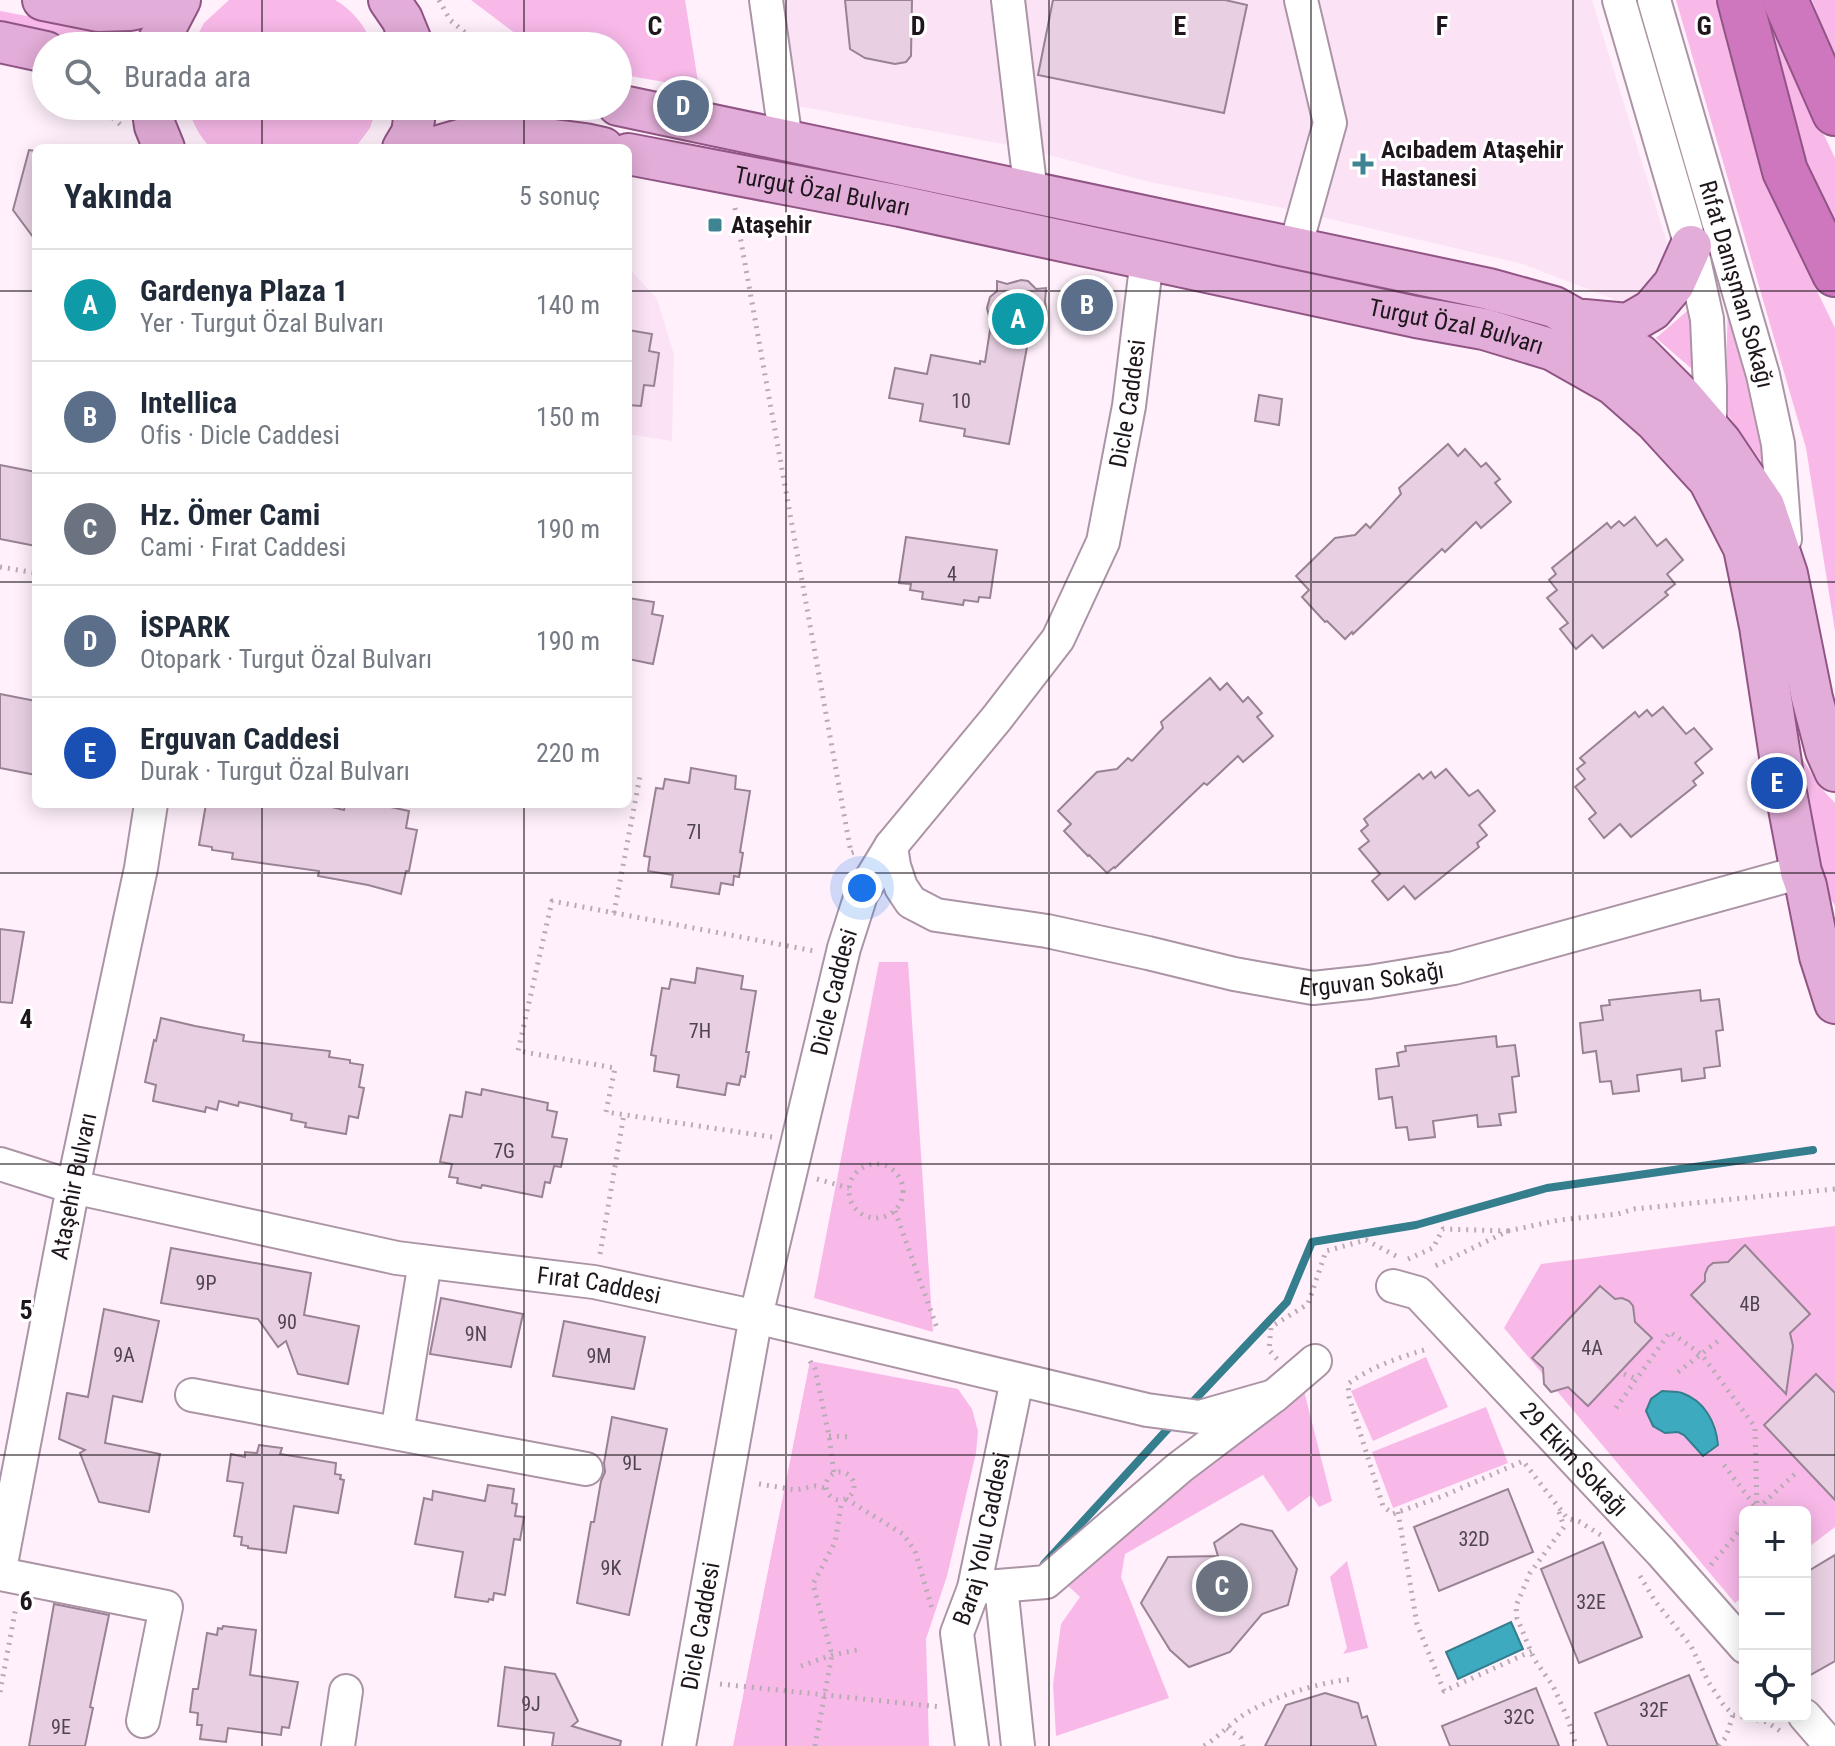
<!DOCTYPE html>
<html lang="tr">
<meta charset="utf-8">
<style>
body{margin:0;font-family:"Roboto Condensed",sans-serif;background:#f6f6f7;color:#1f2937}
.controls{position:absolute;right:24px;bottom:24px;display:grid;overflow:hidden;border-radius:12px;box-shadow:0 4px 20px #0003}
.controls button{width:72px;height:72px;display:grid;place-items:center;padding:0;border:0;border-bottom:2px solid #e0e1e3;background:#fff;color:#1f2937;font:40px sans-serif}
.you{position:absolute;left:862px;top:888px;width:28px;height:28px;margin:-20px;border:6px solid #fff;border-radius:50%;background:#1a73e8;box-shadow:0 0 0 12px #1a73e833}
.badge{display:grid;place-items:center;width:52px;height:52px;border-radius:50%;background:#2563eb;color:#fff;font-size:26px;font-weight:700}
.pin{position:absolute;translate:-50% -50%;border:4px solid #fff;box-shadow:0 2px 8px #0006}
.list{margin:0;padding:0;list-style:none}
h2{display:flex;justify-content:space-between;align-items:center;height:104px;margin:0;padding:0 32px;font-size:34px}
h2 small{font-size:26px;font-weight:400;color:#747a83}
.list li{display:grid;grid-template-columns:52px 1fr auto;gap:24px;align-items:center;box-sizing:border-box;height:112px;padding:0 32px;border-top:2px solid #e0e1e3}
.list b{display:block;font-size:30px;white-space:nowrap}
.list p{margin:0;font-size:26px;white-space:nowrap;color:#747a83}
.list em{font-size:26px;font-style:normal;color:#747a83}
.icon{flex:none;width:44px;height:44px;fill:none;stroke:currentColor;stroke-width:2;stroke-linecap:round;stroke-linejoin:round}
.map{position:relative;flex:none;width:1835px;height:1746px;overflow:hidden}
.search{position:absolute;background:#fff;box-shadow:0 4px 20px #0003;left:32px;top:32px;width:600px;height:88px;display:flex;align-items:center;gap:20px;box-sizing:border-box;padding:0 28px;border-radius:44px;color:#747a83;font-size:30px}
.panel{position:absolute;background:#fff;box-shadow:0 4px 20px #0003;left:32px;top:144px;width:600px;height:664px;border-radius:12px}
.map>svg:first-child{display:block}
</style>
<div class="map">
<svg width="1835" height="1746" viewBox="0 0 1835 1746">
<rect width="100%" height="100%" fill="#fff0fb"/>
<!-- built -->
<g fill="#fbe2f5">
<polygon points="783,0 1592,0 1670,253 1663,278 1633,300 1621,302 1523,264 1283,208 1145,181 1020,147 797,106"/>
<polygon points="628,267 657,299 674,355 672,441 628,434"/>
</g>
<!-- green -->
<g fill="#f8b9e9">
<path d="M229 0H335C353 10 366 27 373 46H192L204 23Z"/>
<polygon points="471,0 685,0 699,88 618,74 618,46 532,46"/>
<polygon points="1676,0 1720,0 1767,188 1835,328 1835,631 1806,448"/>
<polygon points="1812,0 1835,0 1835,63"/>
<polygon points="0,11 59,22 122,22 116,46 81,46 54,36 0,25"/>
<polygon points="1769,20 1835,158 1835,231 1807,176"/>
<path d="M188 106H377L370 128 355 148H211C200 138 191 120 188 106Z"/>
<polygon points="1728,297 1767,469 1723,408 1726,379"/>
<polygon points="1694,305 1693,362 1692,369 1656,338"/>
<polygon points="1799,753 1819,786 1835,803 1835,906 1814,871"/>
<polygon points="879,962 908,962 933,1332 814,1298"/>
<polygon points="1835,1226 1835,1527 1805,1550 1805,1512 1745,1512 1745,1595 1735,1603 1504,1328 1541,1264"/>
<polygon points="1426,1357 1448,1407 1373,1441 1351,1391"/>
<polygon points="810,1361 958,1389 972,1409 978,1431 976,1453 947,1576 926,1639 929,1746 733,1746"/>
<polygon points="1304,1391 1332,1501 1319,1507 1311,1495 1288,1512 1263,1475 1125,1554 1121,1577 1169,1698 1056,1736 1053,1685 1061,1624 1080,1597 1062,1580"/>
<polygon points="1486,1407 1508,1463 1393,1508 1372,1452"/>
<polygon points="1347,1561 1368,1648 1343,1654 1347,1648 1330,1577"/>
</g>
<!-- water -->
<g fill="#3eaabf" stroke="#347e8e" stroke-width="2">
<path d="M1662 1391C1668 1392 1676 1391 1682 1393 1705 1401 1716 1423 1718 1445L1703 1456 1684 1435 1678 1432 1665 1433 1653 1426 1646 1411 1651 1399Z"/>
<polygon points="1511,1622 1523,1649 1458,1679 1446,1652"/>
</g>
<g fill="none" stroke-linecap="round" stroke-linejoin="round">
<!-- stream -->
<g stroke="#347e8e" stroke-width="8">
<polyline points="1187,1408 1287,1302 1312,1242 1416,1225 1547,1188 1813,1150"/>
<polyline points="1044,1564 1175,1421"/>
</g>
</g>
<!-- building -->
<g fill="#e8d0e2" stroke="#988293" stroke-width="2">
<polygon points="845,0 912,0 911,56 906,62 895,64 865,58 850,49"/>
<polygon points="1053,0 1225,0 1247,5 1224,113 1038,75"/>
<polygon points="29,150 36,151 36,241 13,210"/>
<polygon points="1021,280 1028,281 1036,289 1046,288 1045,302 1047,315 1045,324 1034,339 1029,336 1009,444 964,436 965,429 920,421 923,404 889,398 895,368 927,374 931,355 980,364 980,361 985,362 991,324 987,308 990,297 997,291 997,281 1007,284"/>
<polygon points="628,330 652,334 649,351 659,353 654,386 644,385 641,406 628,405"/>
<polygon points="1259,395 1282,399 1279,425 1255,421"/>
<polygon points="1448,444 1458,456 1465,449 1481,467 1486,463 1500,479 1495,483 1511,502 1481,528 1476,522 1445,552 1442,549 1353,634 1352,632 1345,639 1327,621 1325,622 1302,597 1309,590 1296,576 1335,538 1355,535 1366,524 1370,528 1401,494 1399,488"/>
<polygon points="0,465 36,472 36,546 0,539"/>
<polygon points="1635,517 1657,546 1666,539 1683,560 1667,574 1675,584 1665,592 1668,595 1603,648 1592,635 1576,649 1560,629 1568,623 1547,598 1557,590 1549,580 1556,574 1552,568 1607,523 1611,528 1619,521 1624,526"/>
<polygon points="906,537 997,550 990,598 979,597 978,602 964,600 963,605 922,599 923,592 910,590 911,584 899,583"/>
<polygon points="628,598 654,602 652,614 663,616 653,664 628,659"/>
<polygon points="1210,678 1220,690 1227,683 1243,702 1248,697 1262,713 1257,717 1273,736 1243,762 1238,756 1207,785 1204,783 1115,868 1114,867 1107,873 1089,855 1088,856 1064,831 1071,824 1058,811 1097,772 1117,769 1128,758 1132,761 1163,728 1161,722"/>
<polygon points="0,694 36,701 36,775 0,768"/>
<polygon points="1663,707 1686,734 1694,728 1712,749 1695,763 1703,773 1693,781 1696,785 1631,837 1620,824 1604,838 1589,819 1596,813 1575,787 1585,779 1577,769 1585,763 1580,758 1635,712 1639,717 1647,710 1652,716"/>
<polygon points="691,768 736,776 735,789 750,791 740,852 743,853 739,877 734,876 733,885 721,883 719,894 671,887 673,875 648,871 650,857 644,856 656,788 663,789 665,779 689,783"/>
<polygon points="1446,769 1469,796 1478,790 1495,811 1479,825 1487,835 1477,843 1479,847 1415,899 1404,886 1388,900 1372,881 1380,874 1359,849 1369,841 1361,831 1368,825 1364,819 1419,774 1423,779 1431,772 1435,778"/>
<polygon points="206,804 320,804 344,810 345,804 377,804 409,811 406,828 417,830 409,871 406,871 401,894 368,885 318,876 319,871 232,859 233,853 212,850 212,847 199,845"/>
<polygon points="0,929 24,932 12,1003 0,1002"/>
<polygon points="697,968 743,976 741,989 756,991 746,1052 749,1052 745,1077 741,1076 739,1085 727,1083 725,1095 677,1087 679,1075 654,1071 656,1056 651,1055 662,988 669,989 671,979 695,983"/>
<polygon points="1700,990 1701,1001 1719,999 1723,1030 1716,1031 1720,1066 1704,1068 1705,1078 1682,1081 1681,1069 1637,1075 1639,1091 1613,1094 1611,1081 1600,1082 1596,1051 1583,1053 1580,1023 1603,1020 1601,1006 1610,1005 1609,1000"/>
<polygon points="161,1018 195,1026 244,1035 243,1041 330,1051 329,1057 350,1060 350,1063 363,1065 359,1087 364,1088 358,1118 349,1116 346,1134 305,1127 306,1123 291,1120 292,1114 239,1102 238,1106 219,1101 217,1110 206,1107 205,1112 153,1101 156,1085 145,1082 154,1040 156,1041"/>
<polygon points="1496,1036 1497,1047 1515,1045 1519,1076 1512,1077 1516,1112 1499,1114 1501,1125 1478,1127 1477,1115 1433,1121 1435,1137 1409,1140 1407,1127 1396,1128 1392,1097 1379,1099 1376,1069 1399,1066 1397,1053 1406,1051 1405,1046"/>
<polygon points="482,1089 548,1103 547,1110 557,1112 552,1137 567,1139 561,1167 554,1166 550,1183 545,1182 542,1197 482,1185 481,1188 457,1183 458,1178 449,1177 452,1164 440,1162 450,1115 462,1117 466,1092 481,1095"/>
<polygon points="1745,1245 1810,1314 1790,1333 1793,1346 1786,1394 1691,1295 1705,1281 1705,1274 1708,1267 1713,1263 1728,1262"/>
<polygon points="171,1248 311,1273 304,1315 359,1326 348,1384 298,1374 286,1341 278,1347 258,1319 161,1303"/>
<polygon points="1600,1286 1615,1299 1622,1298 1629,1301 1633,1306 1635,1322 1652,1338 1588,1406 1568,1387 1551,1392 1544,1384 1543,1368 1532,1358"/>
<polygon points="441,1298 523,1314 511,1367 430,1354"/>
<polygon points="104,1309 159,1321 142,1402 113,1396 105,1443 160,1454 149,1512 99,1502 80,1453 85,1450 59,1439 67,1393 88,1397"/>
<polygon points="564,1321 645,1337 634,1389 553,1376"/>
<polygon points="1816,1374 1835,1393 1835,1500 1764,1425"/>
<polygon points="612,1417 667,1429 629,1615 577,1603 591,1522 594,1522 601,1481 605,1472 604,1463"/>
<polygon points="259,1445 282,1448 280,1454 336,1463 335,1474 341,1475 340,1479 344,1480 338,1513 294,1506 286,1553 248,1548 248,1546 241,1545 242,1537 234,1536 243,1483 227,1481 231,1454 245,1457 245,1452 257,1453"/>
<polygon points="488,1485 514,1489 512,1503 517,1504 515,1516 524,1517 520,1540 514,1539 505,1595 494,1593 493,1600 489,1599 488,1602 455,1597 463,1552 415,1544 424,1498 432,1500 433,1491 485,1501"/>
<polygon points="1508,1489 1533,1552 1439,1591 1414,1527"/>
<polygon points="1241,1524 1272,1531 1297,1569 1288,1605 1262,1614 1230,1652 1189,1667 1170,1650 1141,1603 1168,1557 1218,1556 1214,1543"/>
<polygon points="1603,1542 1642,1637 1579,1663 1541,1569"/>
<polygon points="1835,1555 1835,1661 1805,1678 1805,1573"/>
<polygon points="54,1604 109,1615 90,1707 93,1708 85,1746 29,1746"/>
<polygon points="223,1626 256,1630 250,1675 298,1682 289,1728 282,1727 281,1735 228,1728 226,1742 200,1739 202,1725 197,1725 198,1713 190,1712 193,1689 198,1689 207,1633 217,1635 218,1628 222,1629"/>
<polygon points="505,1667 555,1674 578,1721 572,1726 621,1741 620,1746 552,1746 554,1733 498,1726"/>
<polygon points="1689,1675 1718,1746 1608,1746 1595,1713"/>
<polygon points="1536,1688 1559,1746 1450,1746 1442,1726"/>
<polygon points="1325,1693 1358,1703 1362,1718 1367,1716 1376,1746 1265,1746 1286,1705"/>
</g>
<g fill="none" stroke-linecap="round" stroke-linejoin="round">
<!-- minor casing -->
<g stroke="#ab94a5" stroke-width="36">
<g id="minor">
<polyline points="766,0 786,141"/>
<polyline points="1008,0 1031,193"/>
<polyline points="1619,0 1691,246 1707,319 1710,387 1710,441"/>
<path id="s1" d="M1654 0 1763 375 1778 444 1785 539"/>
<polyline points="1295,248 1330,123 1301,0"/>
<path id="s2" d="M891 846 894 866 901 887 911 902 936 915 1047 931 1148 953 1234 974 1313 988 1369 982 1454 968 1801 872"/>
<path id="s3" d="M0 1164 73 1187 397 1258 594 1282 739 1313 1147 1410 1200 1417 1274 1396"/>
<path id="s4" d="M1393 1286 1418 1293 1661 1552 1745 1647"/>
<polyline points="192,1395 586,1469"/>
<polyline points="397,1433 425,1262"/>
<path id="s5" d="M0 1569 73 1187 141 868 151 804"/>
<polyline points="0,1574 166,1607 143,1721"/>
<polyline points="1001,1586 1018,1746"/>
<polyline points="974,1588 1046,1582 1179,1468 1274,1396 1315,1361"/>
<polyline points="1805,1716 1831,1746"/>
<polyline points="338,1746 346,1691"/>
<path id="s6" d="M679 1746 756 1316 844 948 861 895 891 846 997 718 1058 639 1103 542 1129 406 1147 259"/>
<path id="s7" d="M972 1746 957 1633 974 1588 1017 1380"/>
</g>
</g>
<!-- major casing -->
<g stroke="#915585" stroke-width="44">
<g id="major">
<polyline points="43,0 98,11 130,10 176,0"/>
<polyline points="389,0 402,19 413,46"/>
<polyline points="0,42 46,52"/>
<polyline points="156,46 180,0"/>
<polyline points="618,105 1489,289 1554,307 1640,355 1683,398 1721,442 1764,506 1787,574 1812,698 1826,751 1835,771"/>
<polyline points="152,106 155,126 164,148"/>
<polyline points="403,148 412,133 416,106"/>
<polyline points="432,148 481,134 499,133 585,144 603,148"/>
<path id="s8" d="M628 154 900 206 1416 317 1484 329 1553 350 1613 384 1655 421 1709 480 1744 548 1760 626 1784 782 1801 872 1806 886 1820 956 1835 1003"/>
<polyline points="1584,320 1628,324 1652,310 1674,284 1691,246"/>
</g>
</g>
<!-- highway casing -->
<g stroke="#915585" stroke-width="48">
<g id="highway">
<polyline points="1740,0 1785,171 1835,274"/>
<polyline points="1785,0 1835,113"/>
</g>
</g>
<!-- path -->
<g stroke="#b7abb4" stroke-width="5" stroke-dasharray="2 6" stroke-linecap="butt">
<polyline points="439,0 450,20 481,46"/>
<polyline points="92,106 106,112 122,126"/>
<polyline points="735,208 851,853 854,852"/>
<polyline points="0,567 36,573"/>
<polyline points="614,913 640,776"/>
<polyline points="772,1137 606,1112 615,1068 518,1051 552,901 814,951"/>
<circle cx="876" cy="1191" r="27"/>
<polyline points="817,1179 849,1188"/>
<polyline points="895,1211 938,1331"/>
<polyline points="1508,1231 1559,1220 1618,1214 1634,1209 1835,1189"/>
<polyline points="600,1254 624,1114"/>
<polyline points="1408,1259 1433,1248 1443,1229 1508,1231 1431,1268"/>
<path d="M1424 1350C1398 1358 1370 1367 1348 1384L1349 1397 1383 1506 1393 1514 1398 1512 1443 1496 1523 1461 1567 1518 1580 1522 1604 1537"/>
<polyline points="1277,1359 1269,1350 1271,1327 1308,1304 1326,1251 1366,1240 1396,1256"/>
<polyline points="810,1361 815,1369 829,1436 834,1473"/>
<polyline points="1678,1372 1718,1341"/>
<polyline points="1624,1374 1636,1379"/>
<polyline points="1616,1408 1670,1332 1702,1355 1755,1427 1757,1509 1755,1512"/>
<polyline points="829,1436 853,1437"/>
<polyline points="1724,1465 1757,1509 1796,1473"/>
<circle cx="840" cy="1486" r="14"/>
<polyline points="759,1484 796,1490 815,1486 825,1488"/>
<polyline points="846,1499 903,1534 915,1551 933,1612"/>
<polyline points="1398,1512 1417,1624 1444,1691 1532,1651"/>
<polyline points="1559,1512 1564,1527 1530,1573 1516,1606 1517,1618 1534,1659 1553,1686 1568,1719 1576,1746"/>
<polyline points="1711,1565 1745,1524"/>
<polyline points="1640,1576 1655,1601 1691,1646 1709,1683 1723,1704 1733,1715 1767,1722 1780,1731"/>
<polyline points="801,1666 832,1655 862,1649"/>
<polyline points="720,1684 941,1707"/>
<polyline points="0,1692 16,1607"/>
<polyline points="1227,1728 1241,1738 1243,1746"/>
<polyline points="815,1746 832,1655 813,1584 835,1542 842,1500"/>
<path d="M1204 1746C1217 1738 1227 1727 1239 1718 1267 1698 1319 1682 1353 1679"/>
<polyline points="1719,1746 1726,1737 1733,1715"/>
</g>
<!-- minor -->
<use href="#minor" stroke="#fff" stroke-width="32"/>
<!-- major -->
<use href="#major" stroke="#e2add8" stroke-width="40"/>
<!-- highway -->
<use href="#highway" stroke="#cf77be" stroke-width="44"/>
</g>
<!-- grid -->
<path fill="none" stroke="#1e161c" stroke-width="2" stroke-opacity="0.55" d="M262 0V46M524 0V46M786 0V1746M1049 0V1746M1311 0V1746M1573 0V1746M262 106V148M524 106V148M0 291H36M628 291H1835M0 582H36M628 582H1835M262 804V1746M524 804V1746M0 873H1835M0 1164H1835M0 1455H1835"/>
<!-- markers -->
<g fill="#3f8492" stroke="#fff" stroke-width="3">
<path d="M1359 152h8v8h8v8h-8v8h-8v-8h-8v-8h8z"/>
<rect x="707" y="217" width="16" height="16" rx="4"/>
</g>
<g text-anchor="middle" stroke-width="6" stroke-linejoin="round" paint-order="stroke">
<!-- number labels -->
<g font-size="20" fill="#50444e">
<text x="961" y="408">10</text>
<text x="952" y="581">4</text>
<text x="694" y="839">7I</text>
<text x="700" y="1038">7H</text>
<text x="504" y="1158">7G</text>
<text x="206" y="1290">9P</text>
<text x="1750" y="1311">4B</text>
<text x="287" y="1329">90</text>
<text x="476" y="1341">9N</text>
<text x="1592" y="1355">4A</text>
<text x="124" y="1362">9A</text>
<text x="599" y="1363">9M</text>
<text x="632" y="1470">9L</text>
<text x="1474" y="1546">32D</text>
<text x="611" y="1575">9K</text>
<text x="1591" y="1609">32E</text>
<text x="531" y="1711">9J</text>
<text x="1654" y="1717">32F</text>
<text x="1519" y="1724">32C</text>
<text x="61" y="1734">9E</text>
</g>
<!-- poi labels -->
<g font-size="24" font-weight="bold" fill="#1e161c" stroke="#fff" text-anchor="start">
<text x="1381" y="158">Acıbadem Ataşehir<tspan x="1381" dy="28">Hastanesi</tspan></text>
<text x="731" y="233">Ataşehir</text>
</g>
<!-- street labels -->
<g font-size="24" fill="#1e161c" stroke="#fff">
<text dy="8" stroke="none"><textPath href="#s8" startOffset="198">Turgut Özal Bulvarı</textPath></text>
<text dy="8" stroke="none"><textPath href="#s1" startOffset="296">Rıfat Danışman Sokağı</textPath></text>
<text dy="8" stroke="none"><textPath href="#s8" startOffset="846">Turgut Özal Bulvarı</textPath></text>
<text dy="8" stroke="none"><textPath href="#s6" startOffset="1442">Dicle Caddesi</textPath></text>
<text dy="8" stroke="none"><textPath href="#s2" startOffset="532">Erguvan Sokağı</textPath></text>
<text dy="8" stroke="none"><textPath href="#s6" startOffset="770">Dicle Caddesi</textPath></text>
<text dy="8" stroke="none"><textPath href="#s5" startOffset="390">Ataşehir Bulvarı</textPath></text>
<text dy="8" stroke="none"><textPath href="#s3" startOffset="612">Fırat Caddesi</textPath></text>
<text dy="8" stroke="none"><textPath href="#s4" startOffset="254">29 Ekim Sokağı</textPath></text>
<text dy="8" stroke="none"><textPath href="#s7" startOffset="212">Baraj Yolu Caddesi</textPath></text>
<text dy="8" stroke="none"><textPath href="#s6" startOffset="122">Dicle Caddesi</textPath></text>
</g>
</g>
<g font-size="26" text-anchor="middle" font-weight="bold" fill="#1e161c" stroke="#fff" stroke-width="6" stroke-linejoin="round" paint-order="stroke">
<text x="655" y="35">C</text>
<text x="918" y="35">D</text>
<text x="1180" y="35">E</text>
<text x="1442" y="35">F</text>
<text x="1704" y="35">G</text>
<text x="26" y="1028">4</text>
<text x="26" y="1319">5</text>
<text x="26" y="1610">6</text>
</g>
</svg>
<div class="controls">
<button>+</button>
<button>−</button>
<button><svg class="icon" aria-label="locate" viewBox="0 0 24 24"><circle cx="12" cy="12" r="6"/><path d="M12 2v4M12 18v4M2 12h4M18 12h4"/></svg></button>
</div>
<div class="you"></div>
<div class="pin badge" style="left:1018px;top:319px;background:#0f9aa8">A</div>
<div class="pin badge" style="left:1087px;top:305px;background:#5c6f8a">B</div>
<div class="pin badge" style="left:1222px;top:1586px;background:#6b7280">C</div>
<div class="pin badge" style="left:683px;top:106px;background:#5c6f8a">D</div>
<div class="pin badge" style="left:1777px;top:783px;background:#1a4fb4">E</div>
<div class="search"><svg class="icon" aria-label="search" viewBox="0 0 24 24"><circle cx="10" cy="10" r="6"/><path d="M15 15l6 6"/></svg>Burada ara</div>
<section class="panel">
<h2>Yakında<small>5 sonuç</small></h2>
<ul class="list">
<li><span class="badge" style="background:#0f9aa8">A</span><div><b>Gardenya Plaza 1</b><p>Yer · Turgut Özal Bulvarı</p></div><em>140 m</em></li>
<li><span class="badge" style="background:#5c6f8a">B</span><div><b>Intellica</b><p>Ofis · Dicle Caddesi</p></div><em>150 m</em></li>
<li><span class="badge" style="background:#6b7280">C</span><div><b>Hz. Ömer Cami</b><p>Cami · Fırat Caddesi</p></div><em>190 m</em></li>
<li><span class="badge" style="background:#5c6f8a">D</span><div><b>İSPARK</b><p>Otopark · Turgut Özal Bulvarı</p></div><em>190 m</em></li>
<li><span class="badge" style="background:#1a4fb4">E</span><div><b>Erguvan Caddesi</b><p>Durak · Turgut Özal Bulvarı</p></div><em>220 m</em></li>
</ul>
</section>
</div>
